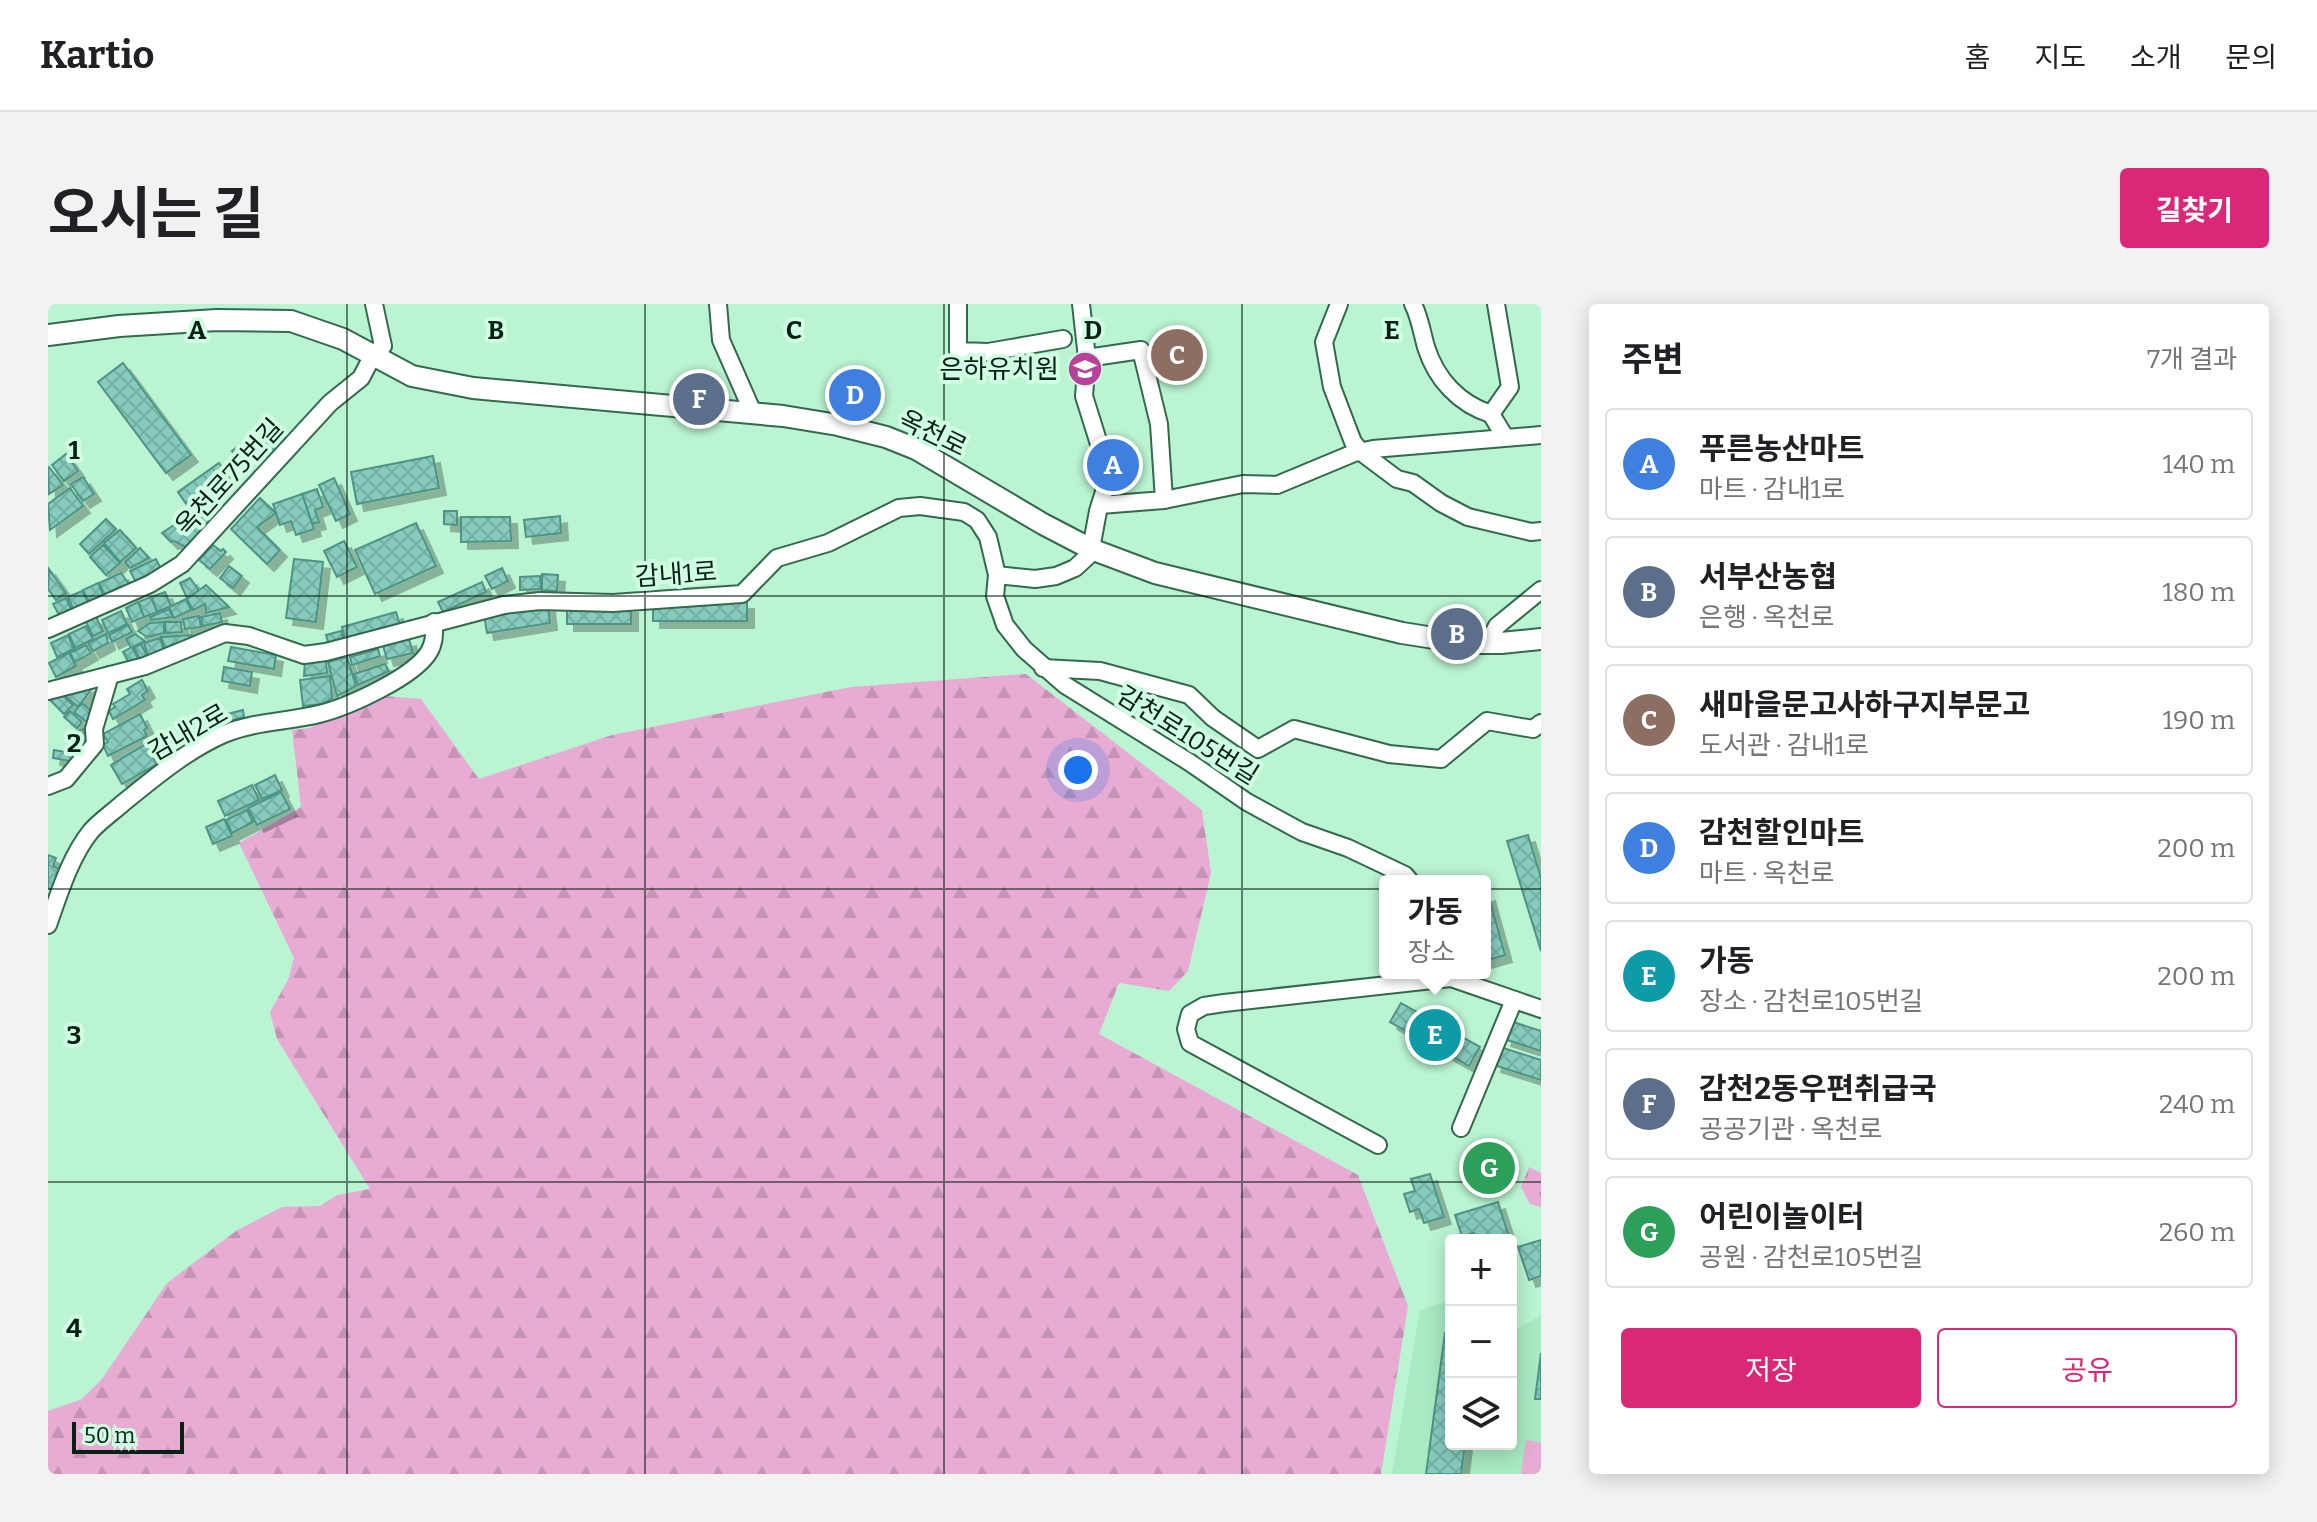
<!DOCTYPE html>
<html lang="ko">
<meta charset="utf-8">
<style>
body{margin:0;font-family:Bitter,"Noto Sans KR",serif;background:#f2f2f2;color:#202124}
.controls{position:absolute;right:24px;bottom:24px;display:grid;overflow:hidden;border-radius:8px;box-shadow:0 4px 20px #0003}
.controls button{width:72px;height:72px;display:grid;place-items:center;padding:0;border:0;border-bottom:2px solid #e0e0e0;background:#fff;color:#202124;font:40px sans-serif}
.scale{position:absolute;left:24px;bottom:20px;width:112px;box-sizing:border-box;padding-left:8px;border:4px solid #092014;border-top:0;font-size:22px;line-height:28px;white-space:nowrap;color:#092014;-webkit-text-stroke:6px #d0fee2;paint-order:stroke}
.you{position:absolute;left:1030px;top:466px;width:28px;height:28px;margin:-20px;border:6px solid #fff;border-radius:50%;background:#1a73e8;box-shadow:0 0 0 12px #1a73e833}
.badge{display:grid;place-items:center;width:52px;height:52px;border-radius:50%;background:#db2777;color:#fff;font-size:26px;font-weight:700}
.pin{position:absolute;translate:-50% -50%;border:4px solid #fff;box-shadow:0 2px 8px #0006}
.popup{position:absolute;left:1331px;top:571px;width:112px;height:104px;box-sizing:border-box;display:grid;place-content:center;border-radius:8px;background:#fff;filter:drop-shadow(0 2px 6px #0005);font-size:26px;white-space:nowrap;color:#757577}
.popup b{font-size:30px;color:#202124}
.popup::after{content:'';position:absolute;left:50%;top:100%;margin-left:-16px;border:16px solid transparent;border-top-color:#fff}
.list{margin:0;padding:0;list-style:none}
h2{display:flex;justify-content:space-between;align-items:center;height:104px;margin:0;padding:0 32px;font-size:34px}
h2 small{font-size:26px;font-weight:400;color:#757577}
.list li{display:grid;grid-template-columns:52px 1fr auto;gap:24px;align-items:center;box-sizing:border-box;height:112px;margin:0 16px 16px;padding:0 16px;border:2px solid #e0e0e0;border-radius:8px}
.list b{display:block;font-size:30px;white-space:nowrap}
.list p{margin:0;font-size:26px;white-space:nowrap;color:#757577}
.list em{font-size:26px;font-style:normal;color:#757577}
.actions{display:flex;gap:16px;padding:24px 32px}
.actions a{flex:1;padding:18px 0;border:2px solid #db2777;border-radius:8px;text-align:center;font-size:28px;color:#db2777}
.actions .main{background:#db2777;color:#fff}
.icon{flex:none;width:44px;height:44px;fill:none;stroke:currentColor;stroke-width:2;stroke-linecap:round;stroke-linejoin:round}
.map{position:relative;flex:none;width:1493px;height:1170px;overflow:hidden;border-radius:8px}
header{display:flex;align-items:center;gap:48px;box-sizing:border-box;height:112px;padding:0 40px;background:#fff;border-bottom:2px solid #e0e0e0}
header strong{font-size:38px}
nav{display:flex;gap:44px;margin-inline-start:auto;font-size:28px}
.intro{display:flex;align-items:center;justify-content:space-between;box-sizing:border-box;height:192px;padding:0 48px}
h1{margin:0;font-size:56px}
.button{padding:20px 36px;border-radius:8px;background:#db2777;color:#fff;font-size:28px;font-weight:700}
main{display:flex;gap:48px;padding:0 48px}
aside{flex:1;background:#fff;border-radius:8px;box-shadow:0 4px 20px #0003}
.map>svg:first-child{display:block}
</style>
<header>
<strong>Kartio</strong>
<nav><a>홈</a><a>지도</a><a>소개</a><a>문의</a></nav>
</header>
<div class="intro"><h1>오시는 길</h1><a class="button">길찾기</a></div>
<main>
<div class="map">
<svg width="1493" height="1170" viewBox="0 0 1493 1170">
<defs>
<pattern id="grass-tufts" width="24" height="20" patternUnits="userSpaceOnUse" patternTransform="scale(2)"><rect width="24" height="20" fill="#e7abd4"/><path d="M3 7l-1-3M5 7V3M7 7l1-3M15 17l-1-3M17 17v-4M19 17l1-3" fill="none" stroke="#c593b5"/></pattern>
<pattern id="forest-firs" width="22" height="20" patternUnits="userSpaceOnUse" patternTransform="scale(2)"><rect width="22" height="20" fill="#e7abd4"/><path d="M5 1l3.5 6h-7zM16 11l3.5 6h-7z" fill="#c593b5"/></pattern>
<pattern id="building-cross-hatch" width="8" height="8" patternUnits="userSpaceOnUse" patternTransform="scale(2)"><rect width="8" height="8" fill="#86ccbd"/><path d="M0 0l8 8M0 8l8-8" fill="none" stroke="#72afa2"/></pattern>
<filter id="shadow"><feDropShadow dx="7" dy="7" stdDeviation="0" flood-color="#0004"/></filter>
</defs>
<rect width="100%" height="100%" fill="#baf4d2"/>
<!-- built -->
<polygon fill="#a9e9c3" points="1403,996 1403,1140 1463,1140 1463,1028 1493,1011 1493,1170 1344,1170 1372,1006"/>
<!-- grass -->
<g fill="url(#grass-tufts)">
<polygon points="1441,856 1453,856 1458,864 1443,873 1427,871 1426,862"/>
<polygon points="1481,863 1493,869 1493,903 1482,900 1473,883"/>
</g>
<!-- forest -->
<polygon fill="url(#forest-firs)" points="978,370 1154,506 1163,569 1140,667 1121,687 1071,679 1051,730 1310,871 1360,1002 1333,1170 0,1170 0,1107 34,1095 54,1075 119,979 188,927 234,903 272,902 289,891 322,885 229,735 222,708 240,676 246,654 191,539 253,503 244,426 262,424 324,391 373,395 431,475 564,431 803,383"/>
<!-- pitch -->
<polygon fill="#e7abd4" points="1478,1136 1493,1139 1493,1170 1473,1170"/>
<!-- building -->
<g fill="url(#building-cross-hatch)" stroke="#4e9485" stroke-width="2" filter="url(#shadow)">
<polygon points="75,59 143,151 118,169 50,78"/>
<polygon points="225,120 237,135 220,155 204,136"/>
<polygon points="200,135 206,143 190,155 184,147"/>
<polygon points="18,150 30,167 16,177 4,161"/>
<polygon points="385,152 391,184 309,200 303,168"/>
<polygon points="171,159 177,167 172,171 177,179 141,204 130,188"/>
<polygon points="1,163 15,181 1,190 0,164"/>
<polygon points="35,173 46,190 35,197 23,180"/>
<polygon points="286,174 302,210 288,217 271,181"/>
<polygon points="22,184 35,202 2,226 0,200"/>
<polygon points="269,185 275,203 267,206 271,218 264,220 254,190"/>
<polygon points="254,190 266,225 248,231 243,217 232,221 225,200"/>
<polygon points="212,194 228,209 209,223 232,246 219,260 183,225"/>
<polygon points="155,202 164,215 138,243 126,237 123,238 114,229"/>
<polygon points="396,207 409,207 409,221 396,220"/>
<polygon points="512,212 513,229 478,233 476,216"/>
<polygon points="413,213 462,213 463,237 413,238"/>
<polygon points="58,215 68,225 41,250 32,240"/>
<polygon points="368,219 388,262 327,290 307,246"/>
<polygon points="72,226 88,244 72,258 56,239"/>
<polygon points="296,237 309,263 289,273 276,247"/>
<polygon points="55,241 72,259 58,271 42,253"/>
<polygon points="165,241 173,247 175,245 178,248 162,265 151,256"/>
<polygon points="92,244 101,254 82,264 77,258"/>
<polygon points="108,255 113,265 88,278 82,267"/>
<polygon points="246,255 275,258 268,318 238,314"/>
<polygon points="181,262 194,272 185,284 172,274"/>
<polygon points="454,264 460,277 444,285 437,272"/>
<polygon points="1,265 18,289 8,296 0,285"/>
<polygon points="73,269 81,280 57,291 51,279"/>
<polygon points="494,270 510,271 509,287 494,286"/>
<polygon points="492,272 493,285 472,286 472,273"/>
<polygon points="142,274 152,288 139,294 132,279"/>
<polygon points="434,278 438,288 395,308 390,298"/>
<polygon points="50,279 55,292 41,298 35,286"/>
<polygon points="158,281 181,303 158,309 157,300 145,306 139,295"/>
<polygon points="34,287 40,298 25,305 20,293"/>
<polygon points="117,288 123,302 109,308 103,293"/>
<polygon points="103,293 109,308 96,313 90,298"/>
<polygon points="18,294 23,305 11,311 5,300"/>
<polygon points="138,295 143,306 126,314 121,303"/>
<polygon points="90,298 96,313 84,318 78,304"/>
<polygon points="699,298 699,317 605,317 605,299"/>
<polygon points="500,301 502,319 439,329 436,311"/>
<rect x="519" y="302" width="64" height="18"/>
<polygon points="121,305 125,313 103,316 102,313"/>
<polygon points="73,307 79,320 60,329 54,316"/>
<polygon points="348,308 352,321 297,336 294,323"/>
<polygon points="172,309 174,318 155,322 153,313"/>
<polygon points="151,312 153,323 137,325 135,315"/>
<polygon points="48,313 55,327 45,332 38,318"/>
<polygon points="116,318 116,329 99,333 90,327 102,319"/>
<polygon points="117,318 133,318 134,328 118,329"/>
<polygon points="80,321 84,328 64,338 61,331"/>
<polygon points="38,322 45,335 27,344 21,330"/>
<polygon points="293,327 296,337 281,341 278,331"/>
<polygon points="58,330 60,339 45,347 40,339"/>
<polygon points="87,330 97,337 83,344 78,335"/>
<polygon points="20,331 26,345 9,353 3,339"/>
<polygon points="144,331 145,339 119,349 113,333"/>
<polygon points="112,334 117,350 101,355 96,339"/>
<polygon points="361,335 365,349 339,355 335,342"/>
<polygon points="93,340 101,356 94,359 86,343"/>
<polygon points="38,341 43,349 27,358 22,349"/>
<polygon points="84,343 92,358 83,363 75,348"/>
<polygon points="183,343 228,351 226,365 180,357"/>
<polygon points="330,345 332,352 304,361 302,353"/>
<polygon points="21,349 28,362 8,373 1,359"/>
<polygon points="299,353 308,382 289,392 280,358"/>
<polygon points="257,356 278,357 279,369 256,372"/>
<polygon points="337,360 341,367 310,381 306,370"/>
<polygon points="176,363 204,368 202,382 174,377"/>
<polygon points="282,372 284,394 274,400 255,402 252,376"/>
<polygon points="94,376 100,387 94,391 97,396 65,415 61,407 67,403 65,400 82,390 79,385"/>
<polygon points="48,379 30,403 13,388"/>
<polygon points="14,391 25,401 16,410 1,395"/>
<polygon points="34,399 47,410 40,419 26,408"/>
<polygon points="195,406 196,413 181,417 179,410"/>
<polygon points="22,407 34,418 29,424 16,413"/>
<polygon points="92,410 99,424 96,426 99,432 60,452 55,441 60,438 55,430"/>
<polygon points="35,425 40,439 28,444 22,430"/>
<polygon points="98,440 109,460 74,480 63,461"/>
<polygon points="6,446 23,449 24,447 28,452 27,458 5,454"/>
<polygon points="227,471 234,486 214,495 207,481"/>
<polygon points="204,481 211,496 177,512 170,497"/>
<polygon points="233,488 242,505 209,521 200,504"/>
<polygon points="199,506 205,518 184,529 178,516"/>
<polygon points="176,515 184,532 165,540 158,523"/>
<polygon points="1480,531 1493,574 1493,647 1459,537"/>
<polygon points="0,551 8,554 5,562 13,566 5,586 0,584"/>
<polygon points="1440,590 1457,651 1437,657 1437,591"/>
<polygon points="1353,699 1432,743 1421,762 1342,718"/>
<polygon points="1462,717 1493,727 1493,747 1456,735"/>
<polygon points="1452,743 1493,756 1493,776 1446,761"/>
<polygon points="1382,870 1396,913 1376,919 1371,905 1362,908 1356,890 1367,887 1363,875"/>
<polygon points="1450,898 1462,936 1428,936 1426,929 1414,932 1407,911"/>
<polygon points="1493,936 1493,972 1481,976 1470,943"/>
<polygon points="1397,1029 1403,1030 1403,1140 1417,1140 1413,1170 1378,1170"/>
<polygon points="1493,1049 1493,1095 1487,1095"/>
</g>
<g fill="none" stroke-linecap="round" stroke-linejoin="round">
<!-- minor casing -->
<g stroke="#33694c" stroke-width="20">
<g id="minor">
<polyline points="670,0 673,36 706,111"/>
<polyline points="910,0 910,47 940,48 1015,35"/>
<polyline points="1291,0 1276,38 1284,83 1305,138 1313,148 1349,175 1365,179 1393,199 1420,213 1483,228 1493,227"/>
<path d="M1365 0C1372 14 1374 29 1378 43 1388 75 1411 100 1443 110"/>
<polyline points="1448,0 1462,83 1443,110 1457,133"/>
<polyline points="1039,54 1093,46 1111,120 1116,196 1052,201"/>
<polyline points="1116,196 1195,180 1229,181 1306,149 1325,145 1493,131"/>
<polyline points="949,271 947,292 957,321 976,345 1017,381 1141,458 1199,498 1254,528 1300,544 1357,571 1362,577"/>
<polyline points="0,325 102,280 134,260 282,99 313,74 325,51 335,42 326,0"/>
<polyline points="1440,339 1449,322 1493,286"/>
<polyline points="995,364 1052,367 1141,391 1165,414 1210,445 1246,425 1341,450 1393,455 1439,417 1485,425 1493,419"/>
<polyline points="0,387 97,362 177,329 201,332 256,351 278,348 456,301 492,297 565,299 694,290 729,254 780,239 851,204 872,202 916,208 929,216 940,233 949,271 987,275 1008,272 1027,264 1040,252 1043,245 1050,207 1061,172 1036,92 1039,54 1033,0"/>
<polyline points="0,482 18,475 47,440 46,425 62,371"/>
<path d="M0 621C11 590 22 553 43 527 52 517 65 508 75 499 106 474 139 446 176 430 207 417 239 418 271 410 300 403 366 373 381 348 387 338 386 329 386 318"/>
<polyline points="1413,824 1466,696"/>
<polyline points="1330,841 1142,739 1138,725 1142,710 1156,702 1176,699 1403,674 1493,705"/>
</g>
</g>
<!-- tertiary casing -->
<g stroke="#33694c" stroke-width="24">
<polyline id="tertiary" points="0,31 71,22 169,16 243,17 295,35 364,72 425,84 735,112 790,121 838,133 868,145 995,220 1043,245 1107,269 1354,329 1418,339 1453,339 1493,335"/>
</g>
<!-- minor -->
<use href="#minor" stroke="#fff" stroke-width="16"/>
<!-- tertiary -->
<use href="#tertiary" stroke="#fff" stroke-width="20"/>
</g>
<!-- grid -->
<path fill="none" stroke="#092014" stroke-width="2" stroke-opacity="0.55" d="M299 0V1170M597 0V1170M896 0V1170M1194 0V1170M0 292H1493M0 585H1493M0 878H1493"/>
<!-- icons -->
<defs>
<g id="school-disc" transform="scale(1.8)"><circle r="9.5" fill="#b6429a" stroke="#d0fee2"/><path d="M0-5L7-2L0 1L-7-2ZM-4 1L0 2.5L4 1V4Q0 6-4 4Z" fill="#fff"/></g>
</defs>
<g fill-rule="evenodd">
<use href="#school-disc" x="1037" y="65"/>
</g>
<g text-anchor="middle" stroke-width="8" stroke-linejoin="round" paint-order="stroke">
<!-- poi labels -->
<g font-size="26" fill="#092014" stroke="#d0fee2" text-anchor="end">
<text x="1011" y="74">은하유치원</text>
</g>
<!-- street labels -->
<g font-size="26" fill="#092014" stroke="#d0fee2">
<text transform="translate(885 129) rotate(26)" y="9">옥천로</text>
<text transform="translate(181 173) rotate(-48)" y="9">옥천로75번길</text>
<text transform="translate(628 270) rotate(-4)" y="9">감내1로</text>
<text transform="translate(140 428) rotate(-30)" y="9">감내2로</text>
<text transform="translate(1140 431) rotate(32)" y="9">감천로105번길</text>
</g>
</g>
<g font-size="26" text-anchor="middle" font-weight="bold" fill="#092014" stroke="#d0fee2" stroke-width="8" stroke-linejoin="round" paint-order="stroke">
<text x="149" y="35">A</text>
<text x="448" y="35">B</text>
<text x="746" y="35">C</text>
<text x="1045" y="35">D</text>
<text x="1344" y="35">E</text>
<text x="26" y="155">1</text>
<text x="26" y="448">2</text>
<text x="26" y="740">3</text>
<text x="26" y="1033">4</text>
</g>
</svg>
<div class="controls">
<button>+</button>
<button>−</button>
<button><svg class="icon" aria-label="layers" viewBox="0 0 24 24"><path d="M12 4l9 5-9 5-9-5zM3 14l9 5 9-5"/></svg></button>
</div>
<div class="scale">50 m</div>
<div class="you"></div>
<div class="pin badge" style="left:1065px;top:161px;background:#3f7fe0">A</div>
<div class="pin badge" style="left:1409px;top:330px;background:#5c6f8a">B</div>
<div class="pin badge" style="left:1129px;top:51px;background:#8d6e63">C</div>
<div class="pin badge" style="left:807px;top:91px;background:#3f7fe0">D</div>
<div class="pin badge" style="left:1387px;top:731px;background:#0f9aa8">E</div>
<div class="popup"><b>가동</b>장소</div>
<div class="pin badge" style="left:651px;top:95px;background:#5c6f8a">F</div>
<div class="pin badge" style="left:1441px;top:864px;background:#2e9e5b">G</div>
</div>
<aside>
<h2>주변<small>7개 결과</small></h2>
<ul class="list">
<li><span class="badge" style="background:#3f7fe0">A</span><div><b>푸른농산마트</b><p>마트 · 감내1로</p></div><em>140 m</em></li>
<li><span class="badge" style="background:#5c6f8a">B</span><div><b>서부산농협</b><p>은행 · 옥천로</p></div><em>180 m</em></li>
<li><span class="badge" style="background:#8d6e63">C</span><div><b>새마을문고사하구지부문고</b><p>도서관 · 감내1로</p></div><em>190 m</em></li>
<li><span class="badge" style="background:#3f7fe0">D</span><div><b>감천할인마트</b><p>마트 · 옥천로</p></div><em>200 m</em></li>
<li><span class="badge" style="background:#0f9aa8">E</span><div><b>가동</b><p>장소 · 감천로105번길</p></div><em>200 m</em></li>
<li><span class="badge" style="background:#5c6f8a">F</span><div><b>감천2동우편취급국</b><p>공공기관 · 옥천로</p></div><em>240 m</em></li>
<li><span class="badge" style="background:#2e9e5b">G</span><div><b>어린이놀이터</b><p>공원 · 감천로105번길</p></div><em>260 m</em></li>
</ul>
<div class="actions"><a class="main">저장</a><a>공유</a></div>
</aside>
</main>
